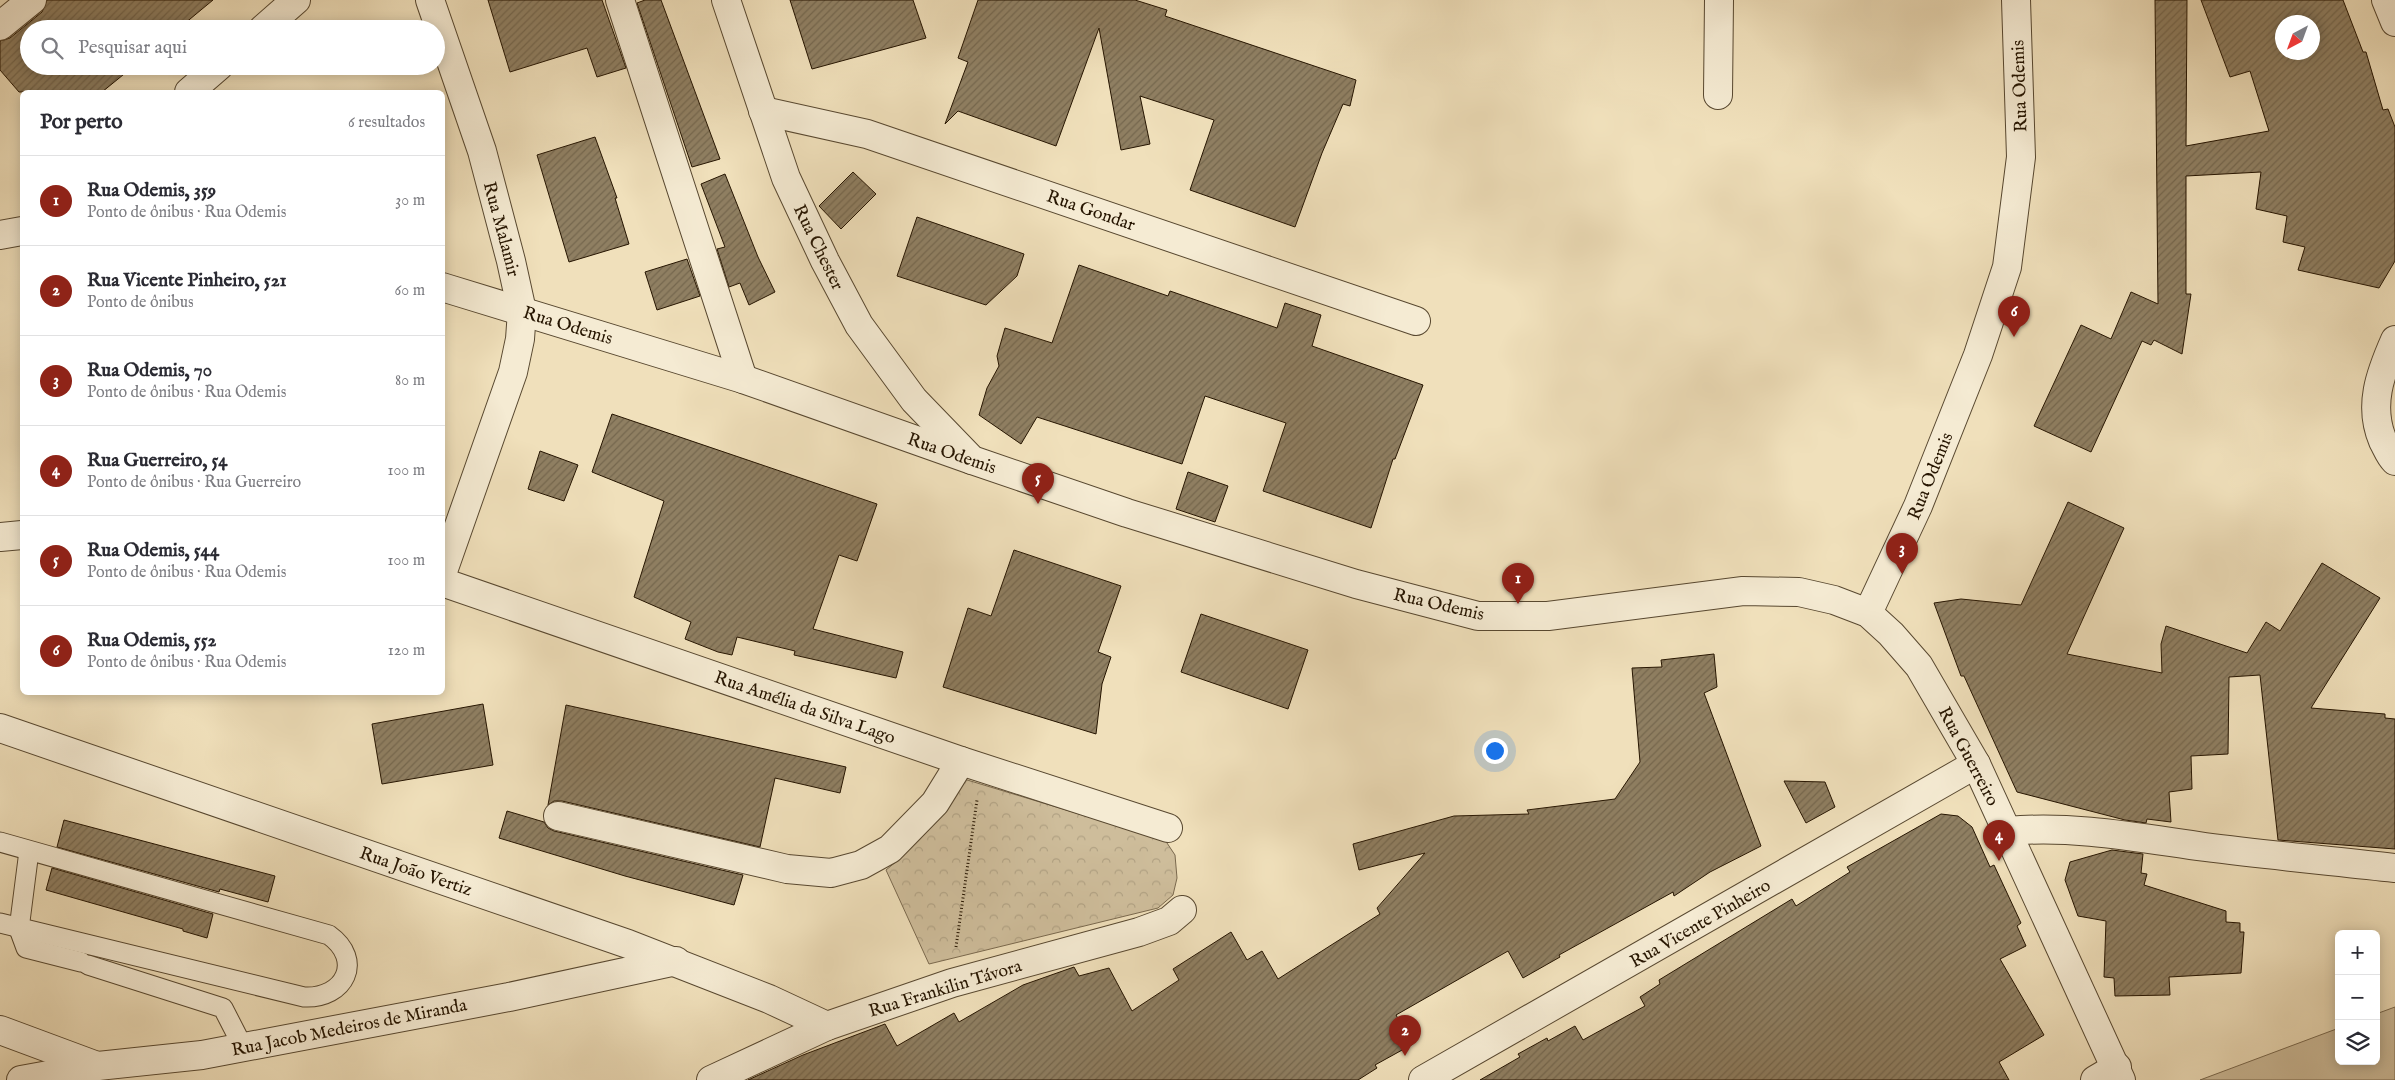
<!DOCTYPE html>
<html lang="pt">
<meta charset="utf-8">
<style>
body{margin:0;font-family:"IM FELL English",serif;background:#f7f7f7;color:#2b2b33}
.controls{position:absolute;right:15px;bottom:15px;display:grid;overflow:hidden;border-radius:8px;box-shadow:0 2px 12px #0003}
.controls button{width:45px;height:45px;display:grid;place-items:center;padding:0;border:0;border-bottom:1px solid #e1e1e2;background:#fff;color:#2b2b33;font:25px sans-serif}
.compass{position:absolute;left:2275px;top:15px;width:45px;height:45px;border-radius:50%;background:#fff;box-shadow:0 2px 12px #0003;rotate:221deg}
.you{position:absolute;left:1494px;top:750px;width:18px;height:18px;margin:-12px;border:4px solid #fff;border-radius:50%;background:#1a73e8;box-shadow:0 0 0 8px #1a73e833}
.badge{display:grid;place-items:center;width:32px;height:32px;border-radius:50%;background:#8f2418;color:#fff;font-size:16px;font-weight:700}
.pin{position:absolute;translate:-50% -41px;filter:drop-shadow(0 1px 2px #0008)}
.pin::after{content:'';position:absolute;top:26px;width:18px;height:15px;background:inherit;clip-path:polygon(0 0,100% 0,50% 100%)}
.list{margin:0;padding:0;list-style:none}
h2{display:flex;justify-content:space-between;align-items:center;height:65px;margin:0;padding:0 20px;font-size:21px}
h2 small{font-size:16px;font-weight:400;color:#7c7c81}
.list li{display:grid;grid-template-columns:32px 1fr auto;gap:15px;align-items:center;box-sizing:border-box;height:90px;padding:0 20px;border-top:1px solid #e1e1e2}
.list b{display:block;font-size:19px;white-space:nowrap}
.list p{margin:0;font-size:16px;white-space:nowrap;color:#7c7c81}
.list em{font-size:16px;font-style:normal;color:#7c7c81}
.icon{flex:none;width:28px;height:28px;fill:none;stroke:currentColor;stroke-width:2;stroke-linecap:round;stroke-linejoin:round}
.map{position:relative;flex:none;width:2395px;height:1080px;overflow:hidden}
.search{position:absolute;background:#fff;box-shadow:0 2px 12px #0003;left:20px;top:20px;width:425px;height:55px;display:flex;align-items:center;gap:12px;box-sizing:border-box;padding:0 18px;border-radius:28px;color:#7c7c81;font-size:19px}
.panel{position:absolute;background:#fff;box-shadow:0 2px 12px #0003;left:20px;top:90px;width:425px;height:605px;border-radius:8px}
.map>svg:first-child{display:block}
</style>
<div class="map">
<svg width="2395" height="1080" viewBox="0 0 2395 1080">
<defs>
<pattern id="forest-crowns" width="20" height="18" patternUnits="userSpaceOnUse" patternTransform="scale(1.25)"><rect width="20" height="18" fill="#cebd9b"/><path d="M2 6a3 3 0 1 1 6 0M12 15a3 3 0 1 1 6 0" fill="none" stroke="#b1a284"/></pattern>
<pattern id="building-hatch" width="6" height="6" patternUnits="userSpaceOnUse" patternTransform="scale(1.25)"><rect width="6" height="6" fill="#8f7f62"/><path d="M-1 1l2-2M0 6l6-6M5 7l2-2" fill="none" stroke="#75674e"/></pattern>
</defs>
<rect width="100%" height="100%" fill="#f0e0bb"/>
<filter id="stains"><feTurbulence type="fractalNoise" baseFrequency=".004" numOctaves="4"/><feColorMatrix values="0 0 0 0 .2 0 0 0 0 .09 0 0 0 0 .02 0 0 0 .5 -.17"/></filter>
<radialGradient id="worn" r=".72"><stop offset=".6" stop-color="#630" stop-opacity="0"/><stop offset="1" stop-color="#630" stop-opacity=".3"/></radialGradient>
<!-- forest -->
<path fill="url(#forest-crowns)" stroke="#7a694e" d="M964 779 1165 840 1175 855 1177 878 1173 895 1158 908 929 964 886 870C919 844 943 816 964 779Z"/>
<!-- green -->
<polygon fill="#cebd9b" stroke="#7a694e" points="2395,1007 2395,1080 2200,1080 2339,1028 2339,1061 2376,1061 2376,1014"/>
<!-- building -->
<g fill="url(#building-hatch)" stroke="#261501" fill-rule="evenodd">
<polygon points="47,0 213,0 178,29 29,29 29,66 134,66 102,92 19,92 0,70 0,41 10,38 42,12"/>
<polygon points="488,0 602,0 626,68 597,77 587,48 510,72"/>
<polygon points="645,0 661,0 720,159 692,167 637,3"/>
<polygon points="790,0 913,0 926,38 812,69"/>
<polygon points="978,0 1135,0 1167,10 1165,16 1356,80 1350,106 1343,104 1322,153 1295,227 1190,190 1214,120 1140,96 1150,144 1121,150 1099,28 1056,146 958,111 945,124 968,62 958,58"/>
<path d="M2155 0H2187L2186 146 2269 131 2250 71 2230 77 2201 0H2343L2363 52H2366L2383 110 2388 109 2395 127V261L2379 288 2298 270 2305 247 2283 242 2287 216 2256 209 2261 172 2186 176V294H2191L2182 354 2154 340 2151 345 2142 341 2091 452 2034 426 2081 325 2111 339 2131 292 2158 304ZM2282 22H2312V52H2282Z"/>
<polygon points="595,137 617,198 615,198 629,244 569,262 537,155"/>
<polygon points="853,172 876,194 841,229 819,206"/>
<polygon points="725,174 758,257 775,292 749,305 740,283 729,287 717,249 725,247 701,184"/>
<polygon points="917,217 1024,254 1017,276 986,305 897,276"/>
<polygon points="687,259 700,296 657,310 645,272"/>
<polygon points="1079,265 1168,296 1170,291 1277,328 1285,303 1321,315 1312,346 1423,385 1395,459 1393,459 1371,528 1263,491 1286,423 1205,396 1182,464 1037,417 1021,444 979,415 987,388 999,366 997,356 1005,328 1052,343"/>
<polygon points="612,414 877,504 857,561 839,555 813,629 903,652 896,678 794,655 795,651 737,637 732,655 718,652 685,639 691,622 634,597 664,501 592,472"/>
<polygon points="540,451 578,465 564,501 528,489"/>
<polygon points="1188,472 1228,486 1215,522 1176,509"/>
<polygon points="2068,502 2124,528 2067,654 2162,673 2161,644 2166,626 2247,653 2266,622 2280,631 2322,563 2380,598 2311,708 2385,714 2385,718 2395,719 2395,849 2278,840 2260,675 2229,677 2228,754 2191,756 2192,789 2169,792 2171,822 2147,819 2146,823 2125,820 2017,792 1964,676 1961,676 1934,603 1961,599 2021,605"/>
<polygon points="1014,550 1121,586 1098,652 1111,657 1102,684 1096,734 943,687 968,608 991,616"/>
<polygon points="1201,614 1308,650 1288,709 1181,672"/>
<polygon points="1714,654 1717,687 1704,693 1761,846 1710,872 1674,896 1673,892 1559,955 1560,957 1523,978 1508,951 1396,1015 1413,1044 1375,1065 1377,1068 1358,1080 748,1080 803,1055 885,1024 897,1046 954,1013 959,1022 1023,985 1074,967 1079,976 1109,968 1132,1011 1179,980 1173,969 1231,932 1247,960 1262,951 1278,979 1380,914 1377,908 1425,853 1359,870 1353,844 1454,816 1529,814 1527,810 1615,799 1640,762 1632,668 1662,667 1661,660"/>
<polygon points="483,704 493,765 382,784 372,724"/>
<polygon points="566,705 846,767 840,793 775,778 760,847 562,801 554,801 548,805"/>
<polygon points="1784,781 1825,782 1835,807 1806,823"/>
<polygon points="507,811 544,822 548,828 554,831 743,875 734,905 625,876 499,838"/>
<polygon points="1941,814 1958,816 1972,827 1990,867 1994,865 2021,923 2017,926 2026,946 2000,959 2044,1035 1999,1062 2009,1080 1480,1080 1520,1057 1518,1054 1547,1038 1548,1041 1575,1026 1583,1040 1645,1006 1640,997 1660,984 1659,980 1792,899 1796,906 1850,872 1847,867"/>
<polygon points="64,820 275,876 268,902 220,889 219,892 57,847"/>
<polygon points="2112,850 2143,854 2141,873 2147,874 2144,885 2226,911 2226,922 2240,923 2240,932 2244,932 2241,973 2169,977 2170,995 2115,996 2114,978 2104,977 2106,921 2078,916 2065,880 2070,862"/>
<polygon points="52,868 213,914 207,938 183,931 183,929 46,890"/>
</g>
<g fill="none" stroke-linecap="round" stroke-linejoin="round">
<!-- service casing -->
<g stroke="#584830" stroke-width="21">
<g id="service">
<path d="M0 842 329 935C364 960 345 999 304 997L0 923"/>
<polyline points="29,851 19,929 26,948 81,962"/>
<polyline points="88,965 223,1008 243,1047"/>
</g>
</g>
<!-- minor casing -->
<g stroke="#584830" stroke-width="30">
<g id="minor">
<polyline points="430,0 482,151 511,261 522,311 520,339 513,372 442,574"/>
<polyline points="620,0 743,379"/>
<polyline points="2386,0 2395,22"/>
<polyline points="0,26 32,0"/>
<polyline points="263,29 296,0"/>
<polyline points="189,92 219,66"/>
<polyline points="1718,95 1719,0"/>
<polyline points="763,111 867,134 1416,321"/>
<polyline points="0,235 22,231"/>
<polyline points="442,287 743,379 972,460"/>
<path d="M2395 340C2380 374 2368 406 2383 441 2387 448 2389 455 2395 461"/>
<polyline points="0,537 22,535"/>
<polyline points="442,582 961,761 1168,828"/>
<polyline points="1868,613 1918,506 1978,355 2007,267 2021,157 2016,0"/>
<polyline points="0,728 628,944 769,999 827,1026"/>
<polyline points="558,816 787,869 831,873 861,865 890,849 935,803 961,761"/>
<path d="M2008 831C2075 825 2140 838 2205 847 2268 855 2332 861 2395 868"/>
<polyline points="0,1030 97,1066"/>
<polyline points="21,1080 98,1066 202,1055 509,997 676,961"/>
<polyline points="711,1080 827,1026 952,983 1139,932 1169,921 1182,910"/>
<polyline points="1423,1080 1976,764"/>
<polyline points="2095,1080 2117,1067"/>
</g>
</g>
<!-- tertiary casing -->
<g stroke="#584830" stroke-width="30">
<polyline id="tertiary" points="726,0 786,178 825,261 859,325 914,400 972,460 1127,513 1356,584 1478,616 1548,616 1743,591 1799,592 1834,600 1868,613 1891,634 1919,666 1976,764 2121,1080"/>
</g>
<!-- path -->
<polyline stroke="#261501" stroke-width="3" stroke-dasharray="1 2.5" stroke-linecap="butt" points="956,947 977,800"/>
<!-- service -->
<use href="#service" stroke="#f5ebd3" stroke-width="19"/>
<!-- minor -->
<use href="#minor" stroke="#f5ebd3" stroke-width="28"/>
<!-- tertiary -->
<use href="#tertiary" stroke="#f5ebd3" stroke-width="28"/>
</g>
<g text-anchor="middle" stroke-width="4" stroke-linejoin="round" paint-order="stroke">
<!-- street labels -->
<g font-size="18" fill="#261501" stroke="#f5ebd3">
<text transform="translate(2019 86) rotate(-92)" y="6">Rua Odemis</text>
<text transform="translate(1091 210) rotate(19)" y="6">Rua Gondar</text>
<text transform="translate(502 229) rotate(75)" y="6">Rua Malamir</text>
<text transform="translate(819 247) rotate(64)" y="6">Rua Chester</text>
<text transform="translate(568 325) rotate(17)" y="6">Rua Odemis</text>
<text transform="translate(952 453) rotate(19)" y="6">Rua Odemis</text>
<text transform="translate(1930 476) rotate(-68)" y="6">Rua Odemis</text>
<text transform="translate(1439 604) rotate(13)" y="6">Rua Odemis</text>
<text transform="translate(805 707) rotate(19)" y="6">Rua Amélia da Silva Lago</text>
<text transform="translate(1969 756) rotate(62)" y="6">Rua Guerreiro</text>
<text transform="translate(416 871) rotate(19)" y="6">Rua João Vertiz</text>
<text transform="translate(1700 923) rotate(-30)" y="6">Rua Vicente Pinheiro</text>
<text transform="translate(945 988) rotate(-17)" y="6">Rua Frankilin Távora</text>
<text transform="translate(349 1027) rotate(-11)" y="6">Rua Jacob Medeiros de Miranda</text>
</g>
</g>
<rect width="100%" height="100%" filter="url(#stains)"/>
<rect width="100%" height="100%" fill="url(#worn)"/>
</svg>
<div class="controls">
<button>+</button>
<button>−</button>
<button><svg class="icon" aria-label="layers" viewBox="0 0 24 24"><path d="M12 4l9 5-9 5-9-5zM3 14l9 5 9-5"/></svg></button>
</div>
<svg class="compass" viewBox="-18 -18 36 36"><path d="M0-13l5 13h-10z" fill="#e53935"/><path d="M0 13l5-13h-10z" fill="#7c7c81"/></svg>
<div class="you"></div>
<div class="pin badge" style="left:1518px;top:604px">1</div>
<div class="pin badge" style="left:1405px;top:1056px">2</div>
<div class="pin badge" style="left:1902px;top:574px">3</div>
<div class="pin badge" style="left:1999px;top:861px">4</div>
<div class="pin badge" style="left:1038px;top:504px">5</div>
<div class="pin badge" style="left:2014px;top:337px">6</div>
<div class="search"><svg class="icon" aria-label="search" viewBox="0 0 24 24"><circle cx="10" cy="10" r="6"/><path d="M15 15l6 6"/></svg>Pesquisar aqui</div>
<section class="panel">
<h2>Por perto<small>6 resultados</small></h2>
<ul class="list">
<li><span class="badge">1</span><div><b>Rua Odemis, 359</b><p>Ponto de ônibus · Rua Odemis</p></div><em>30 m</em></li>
<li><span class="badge">2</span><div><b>Rua Vicente Pinheiro, 521</b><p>Ponto de ônibus</p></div><em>60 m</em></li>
<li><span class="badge">3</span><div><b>Rua Odemis, 70</b><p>Ponto de ônibus · Rua Odemis</p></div><em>80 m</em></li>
<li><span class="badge">4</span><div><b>Rua Guerreiro, 54</b><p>Ponto de ônibus · Rua Guerreiro</p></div><em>100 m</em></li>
<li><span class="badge">5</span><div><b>Rua Odemis, 544</b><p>Ponto de ônibus · Rua Odemis</p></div><em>100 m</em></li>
<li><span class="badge">6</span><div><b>Rua Odemis, 552</b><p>Ponto de ônibus · Rua Odemis</p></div><em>120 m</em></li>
</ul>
</section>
</div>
